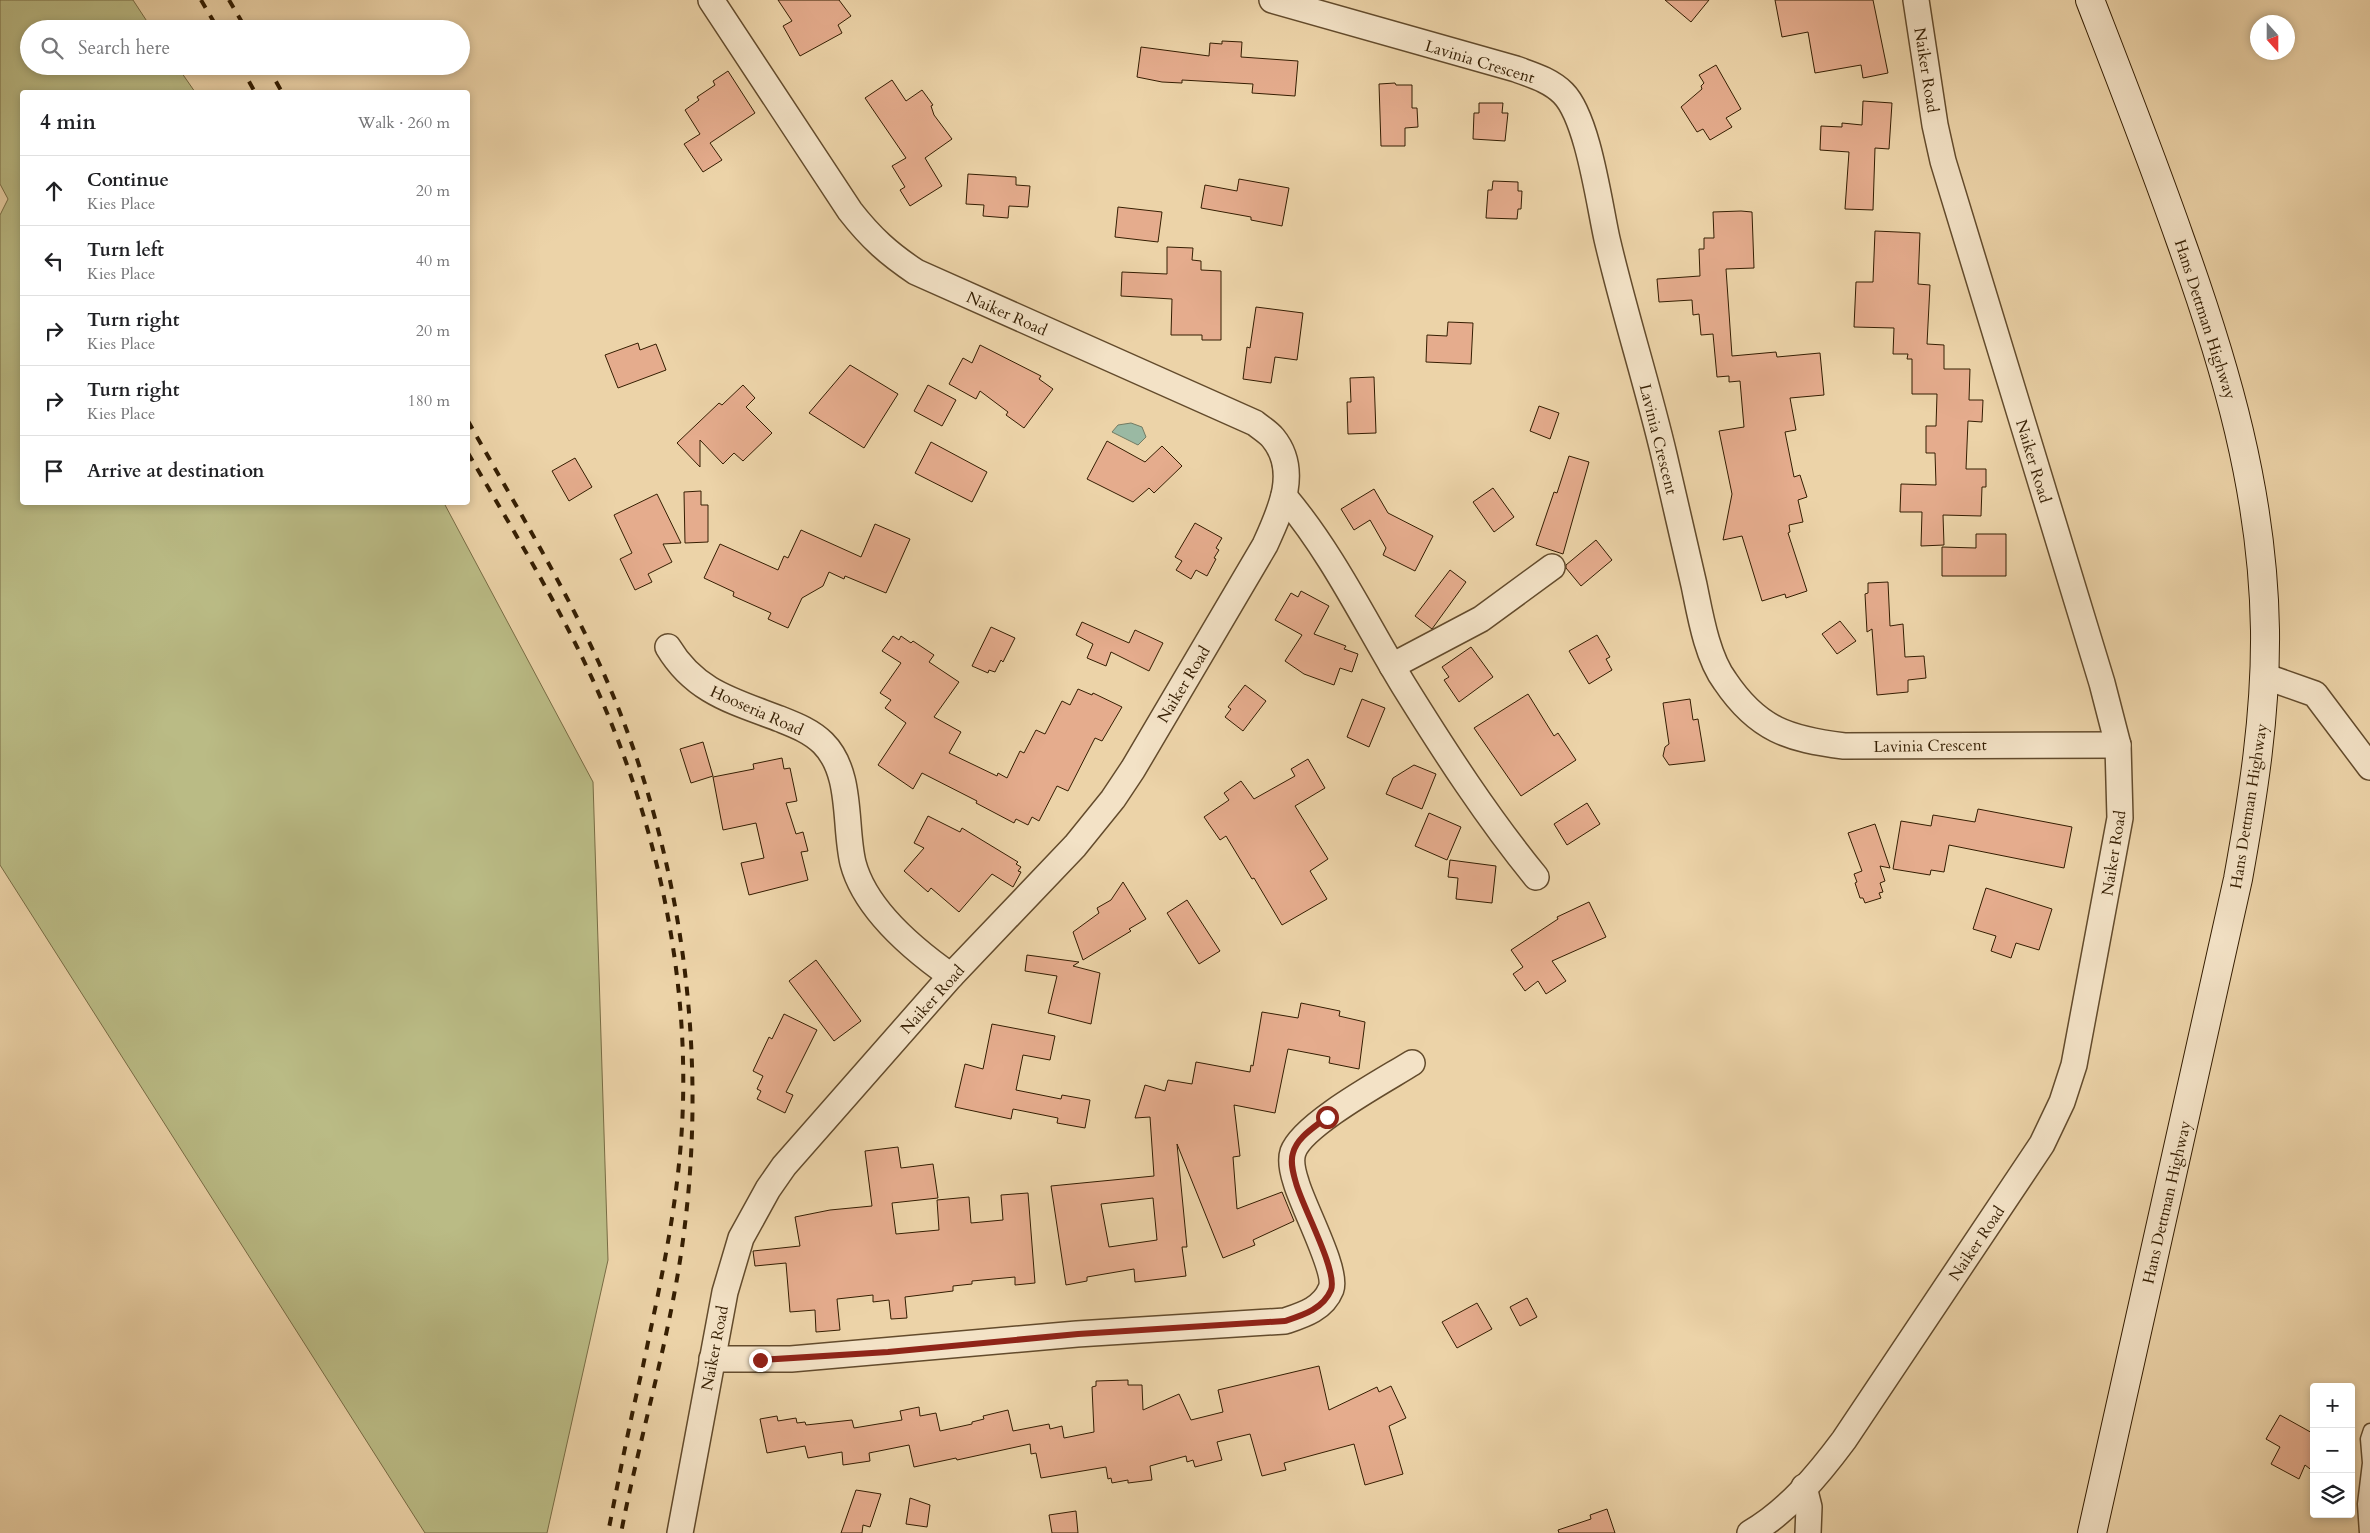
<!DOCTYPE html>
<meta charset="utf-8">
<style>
body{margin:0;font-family:Cardo,serif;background:#f6f6f6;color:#202124}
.controls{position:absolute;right:15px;bottom:15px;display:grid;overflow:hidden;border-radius:5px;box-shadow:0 2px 8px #0003}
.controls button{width:45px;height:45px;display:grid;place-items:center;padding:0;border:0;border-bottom:1px solid #e0e0e0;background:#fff;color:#202124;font:25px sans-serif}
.compass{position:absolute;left:2250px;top:15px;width:45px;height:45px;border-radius:50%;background:#fff;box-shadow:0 2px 8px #0003;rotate:159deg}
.stop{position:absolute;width:15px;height:15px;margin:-11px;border:4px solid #8f2418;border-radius:50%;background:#fff}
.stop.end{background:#8f2418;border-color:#fff;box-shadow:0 1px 5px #0008}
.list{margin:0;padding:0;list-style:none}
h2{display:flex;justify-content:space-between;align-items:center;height:65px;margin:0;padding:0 20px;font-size:21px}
h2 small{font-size:16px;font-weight:400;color:#757577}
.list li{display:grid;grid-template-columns:32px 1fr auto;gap:15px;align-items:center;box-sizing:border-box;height:70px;padding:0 20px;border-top:1px solid #e0e0e0}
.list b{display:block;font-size:19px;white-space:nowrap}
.list p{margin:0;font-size:16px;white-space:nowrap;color:#757577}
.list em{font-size:16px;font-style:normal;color:#757577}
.icon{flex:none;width:28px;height:28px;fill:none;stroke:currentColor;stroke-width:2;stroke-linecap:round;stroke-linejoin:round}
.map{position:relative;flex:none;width:2370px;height:1533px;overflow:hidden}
.search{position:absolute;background:#fff;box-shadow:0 2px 8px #0003;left:20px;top:20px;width:450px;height:55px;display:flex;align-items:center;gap:12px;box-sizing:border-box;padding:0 18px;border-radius:28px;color:#757577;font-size:19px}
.panel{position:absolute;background:#fff;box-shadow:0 2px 8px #0003;left:20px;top:90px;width:450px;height:415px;border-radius:5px}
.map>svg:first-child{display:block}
</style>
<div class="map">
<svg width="2370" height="1533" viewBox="0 0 2370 1533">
<rect width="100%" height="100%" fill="#ecd3a8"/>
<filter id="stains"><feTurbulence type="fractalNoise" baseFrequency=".004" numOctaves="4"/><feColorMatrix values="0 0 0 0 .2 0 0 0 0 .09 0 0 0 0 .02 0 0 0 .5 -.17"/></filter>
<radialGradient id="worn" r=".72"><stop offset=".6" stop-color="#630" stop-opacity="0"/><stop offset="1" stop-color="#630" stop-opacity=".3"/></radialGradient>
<!-- green -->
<polygon fill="#babb85" stroke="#786c44" points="0,0 133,0 152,29 29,29 29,66 177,66 195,92 22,92 22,502 444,503 593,782 608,1260 547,1533 425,1533 0,865 0,215 8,199 0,184"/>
<!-- water -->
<polygon fill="#9ab9a3" stroke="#727b63" points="1131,423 1142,427 1146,437 1138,445 1112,432 1118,425"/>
<!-- building -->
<g fill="#e5ac8d" stroke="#351e02" fill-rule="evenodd">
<polygon points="778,0 839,0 851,16 838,25 842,33 800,56 783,26 792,21"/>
<polygon points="1665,0 1709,0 1691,22"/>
<polygon points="1775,0 1873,0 1888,73 1863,78 1861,65 1815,73 1808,32 1782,37"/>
<polygon points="1222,41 1242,42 1241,57 1298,61 1295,96 1252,93 1253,84 1182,80 1182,83 1162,82 1137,77 1141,47 1209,56 1210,43 1222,44"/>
<polygon points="1716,65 1741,109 1726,118 1732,127 1710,140 1703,129 1697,132 1681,107 1702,89 1701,86 1704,83 1699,75"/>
<polygon points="728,71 755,113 710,143 722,160 703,172 684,144 700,134 685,110 699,100 697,97 715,85 713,81"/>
<polygon points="892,80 906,101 922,90 933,105 931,106 934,115 952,139 925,158 942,186 910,206 900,190 905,187 892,166 906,158 865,98"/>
<polygon points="1395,83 1396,85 1412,85 1412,108 1417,108 1418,127 1405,128 1405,146 1381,146 1379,84"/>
<polygon points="1863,101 1892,103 1889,149 1875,148 1873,210 1845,209 1849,152 1820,150 1821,126 1842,127 1842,123 1862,125"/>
<polygon points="1479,103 1503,103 1502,113 1508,113 1505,141 1473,139 1474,113 1479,113"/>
<polygon points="968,174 1016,177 1016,185 1030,186 1028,207 1009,206 1008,218 983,216 984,205 966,204"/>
<polygon points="1239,179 1289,188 1282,226 1251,220 1251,217 1201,208 1205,185 1237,191"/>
<polygon points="1493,181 1518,182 1518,191 1522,191 1521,209 1518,209 1517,219 1486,218 1488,190 1492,190"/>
<polygon points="1118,207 1162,212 1158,242 1115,237"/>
<polygon points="1741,211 1752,212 1754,268 1726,269 1732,356 1776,352 1777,357 1820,353 1824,395 1790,398 1796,430 1785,432 1794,477 1800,475 1807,497 1798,500 1803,522 1789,525 1790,532 1788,533 1807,591 1786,598 1785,594 1762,601 1742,536 1723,540 1732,494 1719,431 1744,427 1740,381 1729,382 1729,376 1717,377 1713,334 1701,335 1699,314 1693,315 1692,300 1659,302 1657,279 1700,276 1699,249 1704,249 1704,238 1714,238 1713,212"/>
<polygon points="1875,231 1920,233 1918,284 1930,285 1927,344 1944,345 1944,369 1970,369 1969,400 1983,400 1982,422 1968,421 1966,469 1986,469 1986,487 1982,487 1981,516 1943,515 1944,545 1921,546 1922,512 1900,512 1901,484 1936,485 1935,453 1926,453 1926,426 1936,426 1937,394 1912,394 1912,359 1907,359 1908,354 1893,354 1894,328 1854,327 1856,282 1873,282"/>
<polygon points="1167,247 1193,248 1192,260 1201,261 1201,270 1221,271 1221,340 1202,340 1202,335 1171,335 1172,299 1121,296 1122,272 1167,274"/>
<polygon points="1256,307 1303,313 1297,360 1275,357 1271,383 1243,379 1247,347 1250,348"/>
<polygon points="1448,322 1473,323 1471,364 1426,362 1427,335 1447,336"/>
<polygon points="638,343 640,350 656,344 666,370 618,388 605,355"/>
<polygon points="980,345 1041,376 1039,379 1053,389 1024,428 1006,415 1008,412 980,391 976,399 949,384 963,358 972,363"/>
<polygon points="850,365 898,394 864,448 809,413"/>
<polygon points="1374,377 1376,433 1348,434 1347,402 1351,402 1350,378"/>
<polygon points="743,385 755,398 746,407 772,433 743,461 734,453 723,464 700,440 700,467 677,443 719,403 722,405"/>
<polygon points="928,385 956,400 942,426 914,411"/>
<polygon points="1539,406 1559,413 1550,439 1530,431"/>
<polygon points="1107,441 1145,462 1162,446 1182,466 1154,493 1149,488 1133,502 1087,479"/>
<polygon points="931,442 987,472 972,502 915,473"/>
<polygon points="1569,456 1589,462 1563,554 1536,545 1554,492 1557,493"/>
<polygon points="575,458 592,487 569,501 552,471"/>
<polygon points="1493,488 1514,517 1494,532 1473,502"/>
<polygon points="1374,489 1388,513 1433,536 1415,571 1383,555 1386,548 1370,520 1354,530 1341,509"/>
<polygon points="701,491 701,505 708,505 708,542 685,543 684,492"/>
<polygon points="657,494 681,543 663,544 672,562 648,574 652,582 635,590 620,559 632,553 614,515"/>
<polygon points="1195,523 1222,538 1216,548 1219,550 1214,558 1216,559 1207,576 1196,570 1191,579 1176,570 1182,561 1175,557"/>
<polygon points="875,524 910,539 886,593 845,576 844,579 829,572 823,586 802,598 788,628 768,619 771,613 733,596 734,592 704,578 720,544 778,570 784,556 788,558 801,530 861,557"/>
<polygon points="1976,534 2006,534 2006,576 1942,576 1942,547 1976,548"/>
<polygon points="1596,540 1612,560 1581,586 1566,568 1566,565"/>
<polygon points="1450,570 1466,582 1432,629 1415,616"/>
<polygon points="1888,582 1890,626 1903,624 1905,657 1924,656 1926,678 1908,680 1908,692 1877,695 1872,629 1867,632 1865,594 1868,593 1868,583"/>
<polygon points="1301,591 1329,606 1314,634 1346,646 1344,649 1358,654 1352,672 1340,668 1334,685 1304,674 1285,661 1302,635 1275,620 1291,593 1298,597"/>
<polygon points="1840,621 1856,641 1837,654 1822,634"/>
<polygon points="1082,622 1129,643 1135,630 1163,643 1149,671 1111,652 1106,666 1087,658 1093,644 1076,635"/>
<polygon points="991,627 1015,638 1003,662 1001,660 995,672 989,670 988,673 972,666"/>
<polygon points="1597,635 1610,657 1606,659 1612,670 1589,684 1569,651"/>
<polygon points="893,636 899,640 901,636 911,643 913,641 934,655 929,662 959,682 934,717 961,732 949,753 997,776 998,773 1007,778 1020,751 1024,753 1036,730 1045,734 1062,701 1070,705 1078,689 1092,695 1093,693 1122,707 1102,741 1095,738 1068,791 1057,786 1039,821 1032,817 1028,825 1016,819 1014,823 976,803 977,801 922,773 913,789 878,765 906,723 885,708 891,700 880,693 901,663 882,651"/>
<polygon points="1471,647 1493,677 1459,702 1444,680 1449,677 1442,667"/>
<polygon points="1245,685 1266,701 1243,731 1225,717 1231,709 1228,707"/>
<polygon points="1528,694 1554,736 1558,733 1576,760 1521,796 1474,728"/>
<polygon points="1362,699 1385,708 1369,747 1347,737"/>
<polygon points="1690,699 1693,720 1698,719 1705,761 1669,765 1663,756 1665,747 1669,744 1663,703"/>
<polygon points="703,742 713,776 691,783 680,749"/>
<polygon points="782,758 784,769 790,768 797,801 786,803 796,834 803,832 808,851 801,852 808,880 749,895 741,863 764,858 756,823 723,830 713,777 754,769 753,764"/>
<polygon points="1308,759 1325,788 1295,806 1328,859 1310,871 1327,899 1282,925 1254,878 1252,879 1226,836 1220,840 1204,817 1229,800 1224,793 1241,781 1254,799 1295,776 1291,769"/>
<polygon points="1414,765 1436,774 1422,809 1386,794 1393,778"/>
<polygon points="1587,803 1600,824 1567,845 1554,824"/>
<polygon points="1978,809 2072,827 2064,868 1949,845 1944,872 1931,870 1930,875 1893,869 1901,821 1931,826 1933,815 1975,822"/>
<polygon points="1429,813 1461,827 1447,860 1415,846"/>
<polygon points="928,816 960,832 962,828 1018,862 1016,864 1021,867 1018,871 1021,872 1013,887 992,874 959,912 931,888 928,892 904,871 924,848 914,843"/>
<polygon points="1875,824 1890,868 1880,866 1885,881 1880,883 1883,892 1879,893 1881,898 1865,903 1863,898 1860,898 1855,883 1857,882 1854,874 1862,871 1848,833"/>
<polygon points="1450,860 1496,866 1492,903 1456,899 1458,878 1448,877"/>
<polygon points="1123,882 1146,919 1129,929 1131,931 1083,960 1073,932 1099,913 1097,908 1111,900"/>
<polygon points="1986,888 2052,909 2039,950 2016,943 2011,958 1991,951 1996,936 1973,929"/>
<polygon points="1187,900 1220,951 1199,964 1167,913"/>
<polygon points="1589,902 1606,937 1552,961 1566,981 1546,994 1538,981 1525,991 1513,974 1523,967 1511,950 1558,919 1557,917"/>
<polygon points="1027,955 1079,962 1073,966 1100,973 1091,1024 1048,1013 1057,976 1025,971"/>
<polygon points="816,960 861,1021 834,1041 789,981"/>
<path d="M1301 1003 1340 1011 1339 1016 1365 1022 1359 1069 1329 1063 1330 1057 1288 1049 1275 1113 1234 1105 1240 1156 1233 1157 1237 1209 1282 1192 1294 1221 1253 1240 1255 1245 1223 1258 1177 1144 1187 1247H1182L1186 1276 1135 1282 1134 1269 1087 1277V1281L1066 1285 1051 1186 1154 1176 1150 1117 1135 1118 1145 1085 1165 1091 1168 1080 1192 1084 1196 1062 1250 1072 1251 1065 1253 1066 1262 1012 1298 1018ZM1153 1198 1157 1240 1109 1247 1101 1204Z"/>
<polygon points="784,1014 817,1030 786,1092 793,1095 785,1113 757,1099 761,1091 757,1089 763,1076 753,1071 769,1037 772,1039"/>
<polygon points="992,1024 1055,1036 1050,1060 1023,1055 1016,1090 1061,1099 1062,1095 1090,1100 1085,1128 1057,1123 1058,1118 1013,1109 1011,1119 955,1107 965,1064 983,1069"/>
<polygon points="898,1147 901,1168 933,1164 938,1198 892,1203 896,1234 939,1230 937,1200 969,1197 971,1223 1003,1220 1001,1195 1028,1193 1035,1283 1015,1285 1015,1277 972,1281 972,1284 953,1286 953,1291 905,1297 907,1318 891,1319 889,1300 873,1302 873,1295 837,1299 840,1330 816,1332 815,1310 790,1312 786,1263 755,1266 753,1251 800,1246 795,1217 830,1210 872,1206 865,1151"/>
<polygon points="1527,1298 1537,1317 1520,1326 1510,1307"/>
<polygon points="1477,1303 1492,1329 1457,1348 1442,1322"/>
<polygon points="1319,1366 1329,1410 1377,1387 1379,1392 1391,1386 1406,1418 1389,1426 1403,1474 1365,1485 1354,1444 1284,1463 1286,1470 1262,1476 1250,1434 1217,1442 1222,1460 1195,1467 1193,1460 1187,1462 1186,1456 1150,1466 1152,1480 1128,1483 1128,1480 1112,1483 1111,1478 1108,1479 1106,1467 1041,1478 1036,1453 1031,1454 1030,1444 957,1460 956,1458 914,1467 909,1445 869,1453 870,1461 843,1465 842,1452 808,1458 805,1446 767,1453 760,1419 777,1416 778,1421 796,1418 797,1423 805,1422 806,1425 852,1420 854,1428 902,1420 900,1411 919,1407 920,1416 936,1413 940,1431 972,1424 972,1422 984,1419 983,1416 1008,1410 1013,1431 1049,1424 1050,1429 1062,1426 1064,1438 1094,1432 1092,1387 1096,1386 1096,1381 1128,1380 1128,1385 1142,1385 1143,1410 1179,1394 1191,1420 1223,1412 1218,1390"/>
<polygon points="2280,1415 2314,1434 2314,1472 2305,1465 2299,1479 2271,1464 2280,1447 2266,1439"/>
<polygon points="856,1490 881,1494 870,1527 863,1525 862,1533 841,1533"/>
<polygon points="910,1498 930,1505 927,1527 906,1524"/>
<polygon points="1607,1509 1615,1533 1559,1533 1558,1530 1591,1519 1590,1515"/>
<polygon points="1076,1511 1078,1533 1052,1533 1049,1515"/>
</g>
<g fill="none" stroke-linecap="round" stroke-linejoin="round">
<!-- lane casing -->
<g stroke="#634b2c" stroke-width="15">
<polyline id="lane" points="2366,1533 2364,1504 2369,1463 2367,1439 2370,1430"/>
</g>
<!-- street casing -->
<g stroke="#634b2c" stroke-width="28">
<g id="street">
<path d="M1272 0 1516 69C1532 75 1550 80 1563 93 1588 118 1599 203 1607 239 1624 312 1647 383 1664 455 1674 498 1684 542 1694 585 1700 614 1707 657 1725 681 1758 730 1789 739 1844 746L2118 745"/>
<path d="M1284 496C1333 554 1365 622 1404 686 1445 752 1487 817 1536 877"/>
<path d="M668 647C695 692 733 701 780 719 795 725 811 731 823 743 853 773 844 826 853 863 865 909 914 950 951 976"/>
<polyline points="1392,666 1481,619 1552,567"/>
<polyline points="2264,676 2315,694 2370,767"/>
<path d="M712 1359H791L1077 1334 1285 1321C1303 1315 1323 1309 1331 1289 1338 1271 1302 1205 1296 1182 1293 1173 1290 1161 1293 1152 1303 1124 1385 1080 1412 1063"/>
<polyline points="1804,1487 1809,1507 1808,1533"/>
<path d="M680 1533 725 1292 741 1238 768 1189 784 1166 951 976 1075 846 1113 799 1133 769 1265 545C1280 512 1300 471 1273 438 1268 432 1261 428 1255 423L916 272C889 254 871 238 850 211L711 0"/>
<path d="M1750 1533C1788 1511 1818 1475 1844 1440L2042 1144 2062 1102 2074 1065 2120 818 2118 745 2102 683 1943 161 1935 125 1916 0"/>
</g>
</g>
<!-- secondary casing -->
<g stroke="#351e02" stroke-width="30">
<path id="secondary" d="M2090 0C2121 80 2152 159 2180 239 2226 367 2263 493 2265 630 2266 715 2253 796 2238 879L2092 1533"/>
</g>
<!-- lane -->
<use href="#lane" stroke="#f3e2c6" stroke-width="12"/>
<!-- street -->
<use href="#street" stroke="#f3e2c6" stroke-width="25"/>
<!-- secondary -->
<use href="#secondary" stroke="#f3e2c6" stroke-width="28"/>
<!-- rail -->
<g stroke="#351e02" stroke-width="4" stroke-dasharray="9 9" stroke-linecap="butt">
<polyline points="201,0 218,29"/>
<polyline points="229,0 246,29"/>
<polyline points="240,66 255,92"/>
<polyline points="267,66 282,92"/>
<path d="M468 421C513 501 561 580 599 663 678 836 708 1035 685 1224 673 1328 641 1430 621 1533"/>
<path d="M468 453C507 520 548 587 582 657 657 812 697 991 679 1164 672 1233 657 1299 643 1366 630 1421 619 1477 608 1533"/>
</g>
</g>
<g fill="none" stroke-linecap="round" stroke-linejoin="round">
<!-- route -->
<path stroke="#8f2418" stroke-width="6" d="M760 1360 888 1352 1078 1334 1285 1321C1303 1315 1323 1309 1331 1290 1338 1271 1302 1206 1296 1183 1293 1173 1290 1162 1293 1153 1297 1137 1315 1127 1327 1117"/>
</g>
<g text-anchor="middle" stroke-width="4" stroke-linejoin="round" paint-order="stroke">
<!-- street labels -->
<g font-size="16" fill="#351e02" stroke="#f3e2c6">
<text transform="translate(1480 61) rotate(17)" y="6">Lavinia Crescent</text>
<text transform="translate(1927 70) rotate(81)" y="6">Naiker Road</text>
<text transform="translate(1007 313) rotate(24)" y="6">Naiker Road</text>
<text transform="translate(2206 319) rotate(72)" y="6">Hans Dettman Highway</text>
<text transform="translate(1659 439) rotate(76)" y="6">Lavinia Crescent</text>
<text transform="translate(2034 461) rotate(73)" y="6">Naiker Road</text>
<text transform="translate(1183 684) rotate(-59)" y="6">Naiker Road</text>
<text transform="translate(757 710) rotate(24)" y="6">Hooseria Road</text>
<text transform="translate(1930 745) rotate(-1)" y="6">Lavinia Crescent</text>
<text transform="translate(2248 806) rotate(-81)" y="6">Hans Dettman Highway</text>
<text transform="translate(2113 853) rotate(-81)" y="6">Naiker Road</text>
<text transform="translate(932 999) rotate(-48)" y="6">Naiker Road</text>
<text transform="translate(2166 1202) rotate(-77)" y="6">Hans Dettman Highway</text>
<text transform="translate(1976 1243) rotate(-56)" y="6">Naiker Road</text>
<text transform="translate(714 1348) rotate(-79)" y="6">Naiker Road</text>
</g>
</g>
<rect width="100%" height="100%" filter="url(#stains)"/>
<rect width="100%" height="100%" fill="url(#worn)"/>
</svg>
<div class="controls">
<button>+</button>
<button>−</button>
<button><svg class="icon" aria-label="layers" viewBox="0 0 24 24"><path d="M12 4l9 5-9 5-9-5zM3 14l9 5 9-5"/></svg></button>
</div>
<svg class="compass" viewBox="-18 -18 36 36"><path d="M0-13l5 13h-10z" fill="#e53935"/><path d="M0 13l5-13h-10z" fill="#757577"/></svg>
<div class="stop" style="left:1327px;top:1117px"></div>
<div class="stop end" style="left:760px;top:1360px"></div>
<div class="search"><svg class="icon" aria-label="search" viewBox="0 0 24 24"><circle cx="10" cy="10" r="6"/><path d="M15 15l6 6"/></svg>Search here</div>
<section class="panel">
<h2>4 min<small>Walk · 260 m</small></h2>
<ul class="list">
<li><svg class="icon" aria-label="ahead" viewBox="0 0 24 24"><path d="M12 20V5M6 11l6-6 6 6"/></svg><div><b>Continue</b><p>Kies Place</p></div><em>20 m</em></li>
<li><svg class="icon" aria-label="left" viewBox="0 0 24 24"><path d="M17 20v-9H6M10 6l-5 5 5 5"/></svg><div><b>Turn left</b><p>Kies Place</p></div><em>40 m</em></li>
<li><svg class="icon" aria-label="right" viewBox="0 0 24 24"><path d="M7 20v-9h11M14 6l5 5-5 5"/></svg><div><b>Turn right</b><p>Kies Place</p></div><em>20 m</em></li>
<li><svg class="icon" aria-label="right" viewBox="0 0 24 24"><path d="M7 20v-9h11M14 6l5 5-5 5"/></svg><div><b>Turn right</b><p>Kies Place</p></div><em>180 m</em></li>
<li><svg class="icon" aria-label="arrive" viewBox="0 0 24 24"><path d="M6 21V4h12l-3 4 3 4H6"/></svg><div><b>Arrive at destination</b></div></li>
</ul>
</section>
</div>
